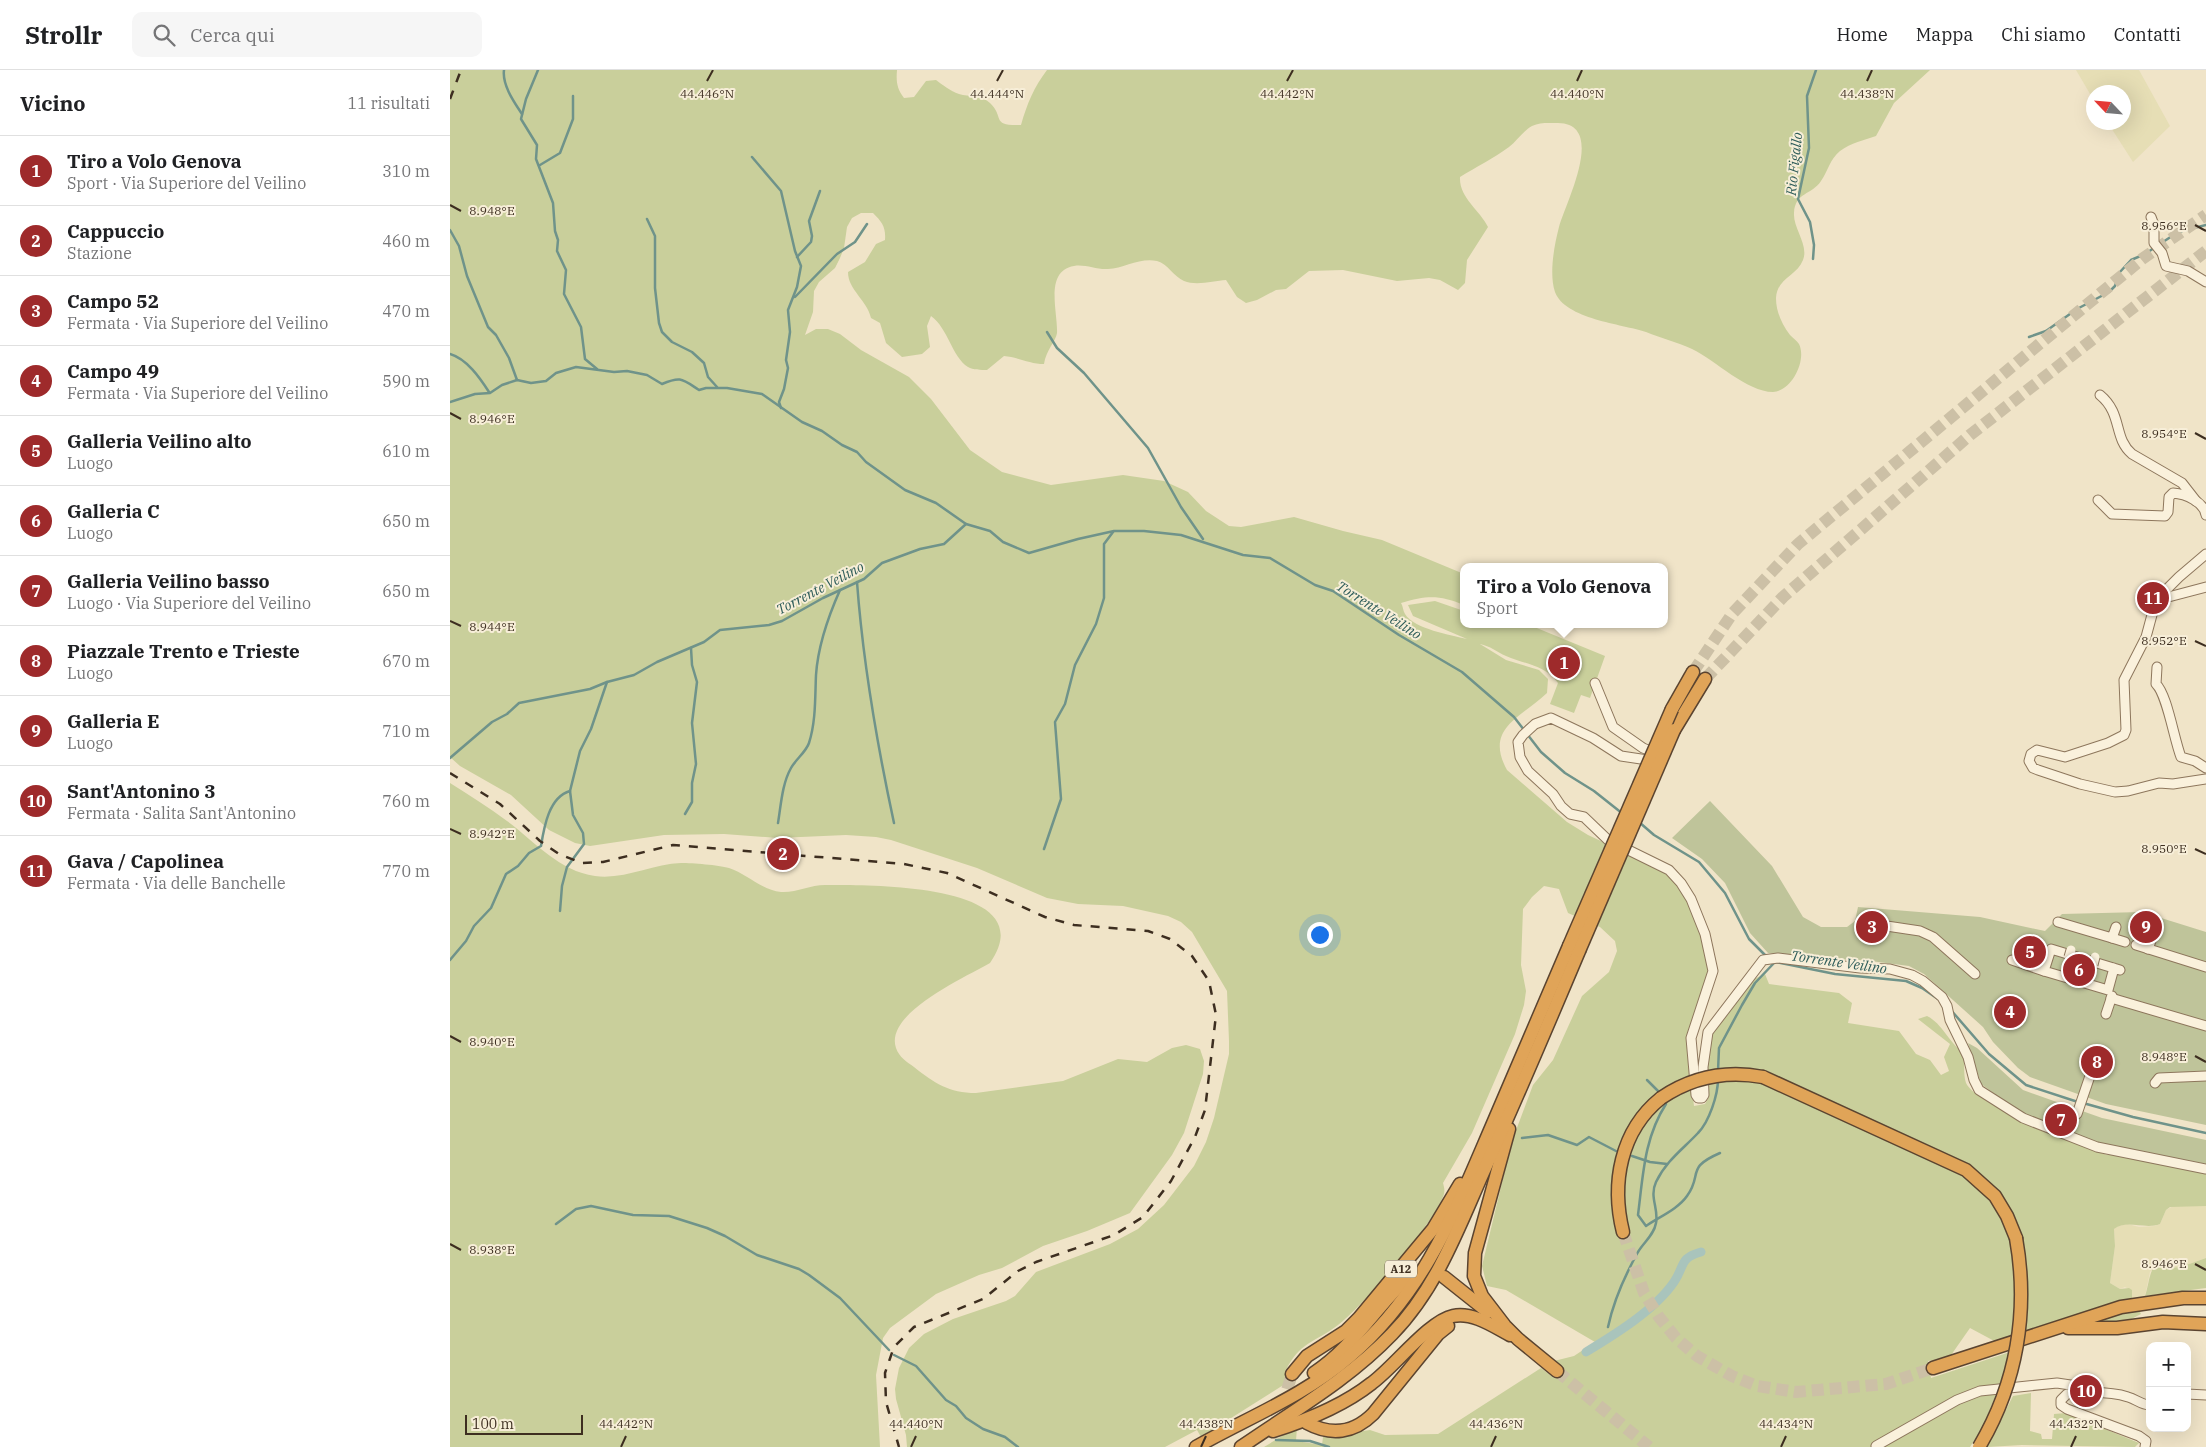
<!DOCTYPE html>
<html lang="it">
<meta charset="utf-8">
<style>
body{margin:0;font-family:"IBM Plex Serif",serif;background:#f6f6f6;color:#202124}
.controls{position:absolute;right:15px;bottom:15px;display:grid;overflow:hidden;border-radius:10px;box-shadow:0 5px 20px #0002}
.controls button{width:45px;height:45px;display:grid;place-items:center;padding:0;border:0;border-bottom:1px solid #e0e0e0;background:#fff;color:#202124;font:25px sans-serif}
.compass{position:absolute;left:1636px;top:15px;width:45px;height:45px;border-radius:50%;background:#fff;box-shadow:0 5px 20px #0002;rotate:296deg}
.scale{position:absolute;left:15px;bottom:12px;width:118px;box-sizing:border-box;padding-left:5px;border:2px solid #3d2e20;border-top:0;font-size:14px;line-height:18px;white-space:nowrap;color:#3d2e20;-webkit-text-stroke:4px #f7eed8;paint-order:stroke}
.you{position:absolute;left:869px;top:864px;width:18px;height:18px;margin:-12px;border:4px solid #fff;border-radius:50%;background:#1a73e8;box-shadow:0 0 0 8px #1a73e833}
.badge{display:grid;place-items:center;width:32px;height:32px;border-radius:50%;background:#9e2a2b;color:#fff;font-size:16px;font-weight:700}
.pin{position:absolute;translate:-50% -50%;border:2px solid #fff;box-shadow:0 1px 5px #0006}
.popup{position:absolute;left:1010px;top:493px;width:208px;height:65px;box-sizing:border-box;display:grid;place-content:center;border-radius:10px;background:#fff;filter:drop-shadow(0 1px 4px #0005);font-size:16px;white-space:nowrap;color:#757577}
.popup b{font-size:19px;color:#202124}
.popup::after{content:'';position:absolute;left:50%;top:100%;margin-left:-10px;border:10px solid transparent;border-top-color:#fff}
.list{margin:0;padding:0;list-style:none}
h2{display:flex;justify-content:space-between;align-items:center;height:65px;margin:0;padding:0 20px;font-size:21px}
h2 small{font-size:16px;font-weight:400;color:#757577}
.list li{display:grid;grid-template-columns:32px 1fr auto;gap:15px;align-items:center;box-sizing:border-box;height:70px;padding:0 20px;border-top:1px solid #e0e0e0}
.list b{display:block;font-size:19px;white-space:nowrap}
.list p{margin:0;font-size:16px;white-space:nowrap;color:#757577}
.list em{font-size:16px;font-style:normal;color:#757577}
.icon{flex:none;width:28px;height:28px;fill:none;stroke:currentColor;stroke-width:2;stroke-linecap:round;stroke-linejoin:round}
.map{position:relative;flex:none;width:1756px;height:1377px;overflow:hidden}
header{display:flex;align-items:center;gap:30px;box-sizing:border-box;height:70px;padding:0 25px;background:#fff;border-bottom:1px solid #e0e0e0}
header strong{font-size:24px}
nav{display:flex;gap:28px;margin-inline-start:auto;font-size:18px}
.search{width:350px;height:45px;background:#f6f6f6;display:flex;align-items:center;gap:12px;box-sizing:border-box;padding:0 18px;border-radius:10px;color:#757577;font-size:19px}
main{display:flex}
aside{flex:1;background:#fff}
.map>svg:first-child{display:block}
</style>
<header>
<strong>Strollr</strong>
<div class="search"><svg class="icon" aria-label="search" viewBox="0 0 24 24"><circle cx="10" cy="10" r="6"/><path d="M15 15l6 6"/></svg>Cerca qui</div>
<nav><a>Home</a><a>Mappa</a><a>Chi siamo</a><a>Contatti</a></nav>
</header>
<main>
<aside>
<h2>Vicino<small>11 risultati</small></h2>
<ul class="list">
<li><span class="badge">1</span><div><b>Tiro a Volo Genova</b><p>Sport · Via Superiore del Veilino</p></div><em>310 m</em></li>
<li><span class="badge">2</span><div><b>Cappuccio</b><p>Stazione</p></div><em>460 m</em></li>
<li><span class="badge">3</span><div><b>Campo 52</b><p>Fermata · Via Superiore del Veilino</p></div><em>470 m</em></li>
<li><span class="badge">4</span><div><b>Campo 49</b><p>Fermata · Via Superiore del Veilino</p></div><em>590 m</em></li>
<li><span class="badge">5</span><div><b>Galleria Veilino alto</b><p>Luogo</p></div><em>610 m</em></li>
<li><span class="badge">6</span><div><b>Galleria C</b><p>Luogo</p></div><em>650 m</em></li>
<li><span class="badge">7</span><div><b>Galleria Veilino basso</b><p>Luogo · Via Superiore del Veilino</p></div><em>650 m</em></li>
<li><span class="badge">8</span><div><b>Piazzale Trento e Trieste</b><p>Luogo</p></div><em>670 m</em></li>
<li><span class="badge">9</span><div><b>Galleria E</b><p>Luogo</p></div><em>710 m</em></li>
<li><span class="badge">10</span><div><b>Sant'Antonino 3</b><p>Fermata · Salita Sant'Antonino</p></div><em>760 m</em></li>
<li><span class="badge">11</span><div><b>Gava / Capolinea</b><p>Fermata · Via delle Banchelle</p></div><em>770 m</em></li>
</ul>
</aside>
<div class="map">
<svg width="1756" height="1377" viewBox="0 0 1756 1377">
<rect width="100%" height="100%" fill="#f0e4c8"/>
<!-- farmland -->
<g fill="#e6deb5">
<polygon points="1626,0 1689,0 1720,56 1683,92 1658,53 1674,52 1674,22 1644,22 1643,29"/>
<polygon points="1725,1135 1756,1136 1756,1188 1734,1196 1719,1198 1714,1198 1713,1189 1700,1202 1695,1226 1682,1230 1681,1220 1675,1217 1670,1219 1660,1213 1665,1176 1664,1159 1668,1156 1678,1154 1689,1157 1705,1156 1710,1154 1716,1140"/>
</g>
<!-- green -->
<g fill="#c9cf9b">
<path d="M0 0H447C446 12 447 19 454 28L464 27 476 11 486 10C493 15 500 21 509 24 519 27 532 25 540 33 555 47 540 56 571 55 577 34 584 17 597 0H1480L1444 33 1426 66C1414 70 1401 73 1390 81 1380 89 1378 101 1371 111 1362 125 1345 122 1344 143 1343 158 1359 175 1353 190 1347 206 1327 208 1326 228 1326 242 1332 254 1340 265 1343 268 1347 271 1349 274 1357 290 1342 321 1323 322 1297 322 1265 290 1242 279 1227 272 1211 268 1196 262 1172 254 1115 249 1105 222 1099 204 1104 176 1109 157 1116 132 1157 54 1108 53 1099 53 1090 52 1082 56 1073 61 1067 71 1059 77 1044 88 1026 97 1010 107 1009 128 1030 140 1038 157L1017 190 1015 213 1008 220 990 210 979 208 947 211 893 200 859 201 836 219 826 220 807 230 796 233 787 227 776 210C764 211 746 216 734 211 724 207 718 194 707 191 691 187 674 198 658 199 647 200 635 194 624 196 594 201 608 242 607 263 606 271 596 280 594 294 580 294 568 287 554 286L537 300C531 300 523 300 518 297 502 287 498 258 481 246L477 256 480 277 472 284 452 287 436 273 430 253 421 248C417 230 398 220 398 202L415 192 426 174 435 170C436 157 432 152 423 143H411L402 148 397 157 394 178 390 188 385 198 369 212 364 221 363 242 355 265 366 259H378L390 264 411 280 459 307 481 329 520 380 552 402 601 415 673 405 714 411 738 422 756 441 779 456 791 457 844 447 893 461 932 470 1014 504V535C990 525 977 525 951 533 953 536 953 541 955 544 964 559 1001 565 1017 569L963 546 958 535 985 531 1014 541V554H1077L1155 586 1140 628 1131 625 1124 643 1100 634 1108 613C1095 595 1074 594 1056 586 1047 582 1040 576 1030 574L1056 590 1089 600 1098 609 1097 623C1071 648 1034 658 1057 700L1117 752 1138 765 1213 800 1226 814 1238 833 1253 870 1259 896 1237 978 1244 1036 1255 1034 1259 1027 1257 997 1260 966 1302 910 1315 904 1319 914 1389 923 1402 933 1398 953 1449 961 1466 984 1480 990 1491 1005 1499 1001 1494 987 1500 974 1468 949 1477 946C1493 954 1498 972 1513 982 1515 991 1513 1004 1516 1013 1526 1035 1631 1076 1657 1085H1665L1756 1104V1136L1720 1137 1716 1140 1710 1154C1695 1160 1677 1149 1664 1159L1665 1176 1660 1213 1670 1219 1679 1218 1682 1220V1230L1548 1273 1520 1258 1499 1288 1478 1291 1481 1308 1563 1281 1533 1357 1520 1377H814L847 1357 846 1371 872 1375 873 1367 920 1360 935 1365 988 1364 1091 1298 1104 1308 1112 1298 1104 1291 1124 1286 1145 1272 1056 1220 1037 1216 1032 1196 1062 1071 1083 1015 1103 990 1132 926 1159 902 1167 881 1165 871 1150 857 1118 843 1109 819 1094 816 1082 827 1073 839 1071 895 1076 921 1074 935 1065 964 1022 1063 993 1113C994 1117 995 1120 994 1124 985 1153 913 1236 888 1255 863 1274 850 1271 835 1302L846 1307 751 1367 747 1360 715 1377H457L456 1365 446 1329 445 1319 449 1298 459 1278 474 1264 503 1249 556 1231 565 1226 586 1202 660 1174 688 1159 714 1135 744 1096 756 1072 764 1048 779 984V971L777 921 742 862 731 852 718 846 673 836 628 834 597 828 527 798 441 770 426 767 396 765 328 768 274 764 214 765 140 776 125 773 99 760 61 725 10 696 0 687Z"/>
<path d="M0 713C19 725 38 737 57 751 84 771 109 801 145 806 174 810 202 794 231 793 243 793 268 795 279 798 297 804 312 820 331 822 346 823 360 815 375 815 416 815 596 812 540 893 516 907 434 943 446 978 449 987 457 992 464 997 484 1013 499 1023 526 1023L613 1011 668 989 697 992 722 978 736 975 750 979 754 991 753 1004 734 1063 722 1085 680 1143 637 1161 593 1176 552 1198 529 1205 486 1224 440 1258 433 1268 426 1305 430 1377H0Z"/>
<path d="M1713 1188 1714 1198C1728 1199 1742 1193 1756 1188V1218L1695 1226C1700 1212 1698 1197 1713 1188Z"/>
<polygon points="1678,1241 1690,1242 1691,1244 1670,1255 1633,1253"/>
<polygon points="1581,1323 1580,1361 1591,1364 1592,1369 1602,1369 1604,1344 1616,1343 1689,1373 1685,1377 1572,1375 1537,1377 1563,1326"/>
</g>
<!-- cemetery -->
<g fill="#bfc49a">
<polygon points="1260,731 1322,796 1353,847 1371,857 1397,857 1405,851 1408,837 1530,847 1595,861 1612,844 1692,842 1756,862 1756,1055 1656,1034 1580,1007 1568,998 1543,972 1533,957 1474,904 1459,896 1413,890 1367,889 1318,883 1300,863 1275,813 1252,789 1222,768"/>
<polygon points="1518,973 1527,978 1573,1020 1652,1048 1756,1070 1756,1094 1646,1072 1575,1046 1531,1014"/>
</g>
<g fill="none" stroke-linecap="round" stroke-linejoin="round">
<!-- stream -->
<g stroke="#6f938a" stroke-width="2.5">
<path d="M54 0C52 15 64 32 72 44"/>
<polyline points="88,0 76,29 71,49 87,75 86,89 103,133 105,161 108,170 107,181 116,200 114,224 131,257 135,289 147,299"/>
<polyline points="302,87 331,121 345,181 351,196 347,217 338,240 340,262 336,290 338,298 334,319 329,332 331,338"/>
<polyline points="90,95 110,83 123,49 123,26"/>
<polyline points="197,149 205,166 205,218 209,253 212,262 222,272 242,282 254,293 258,307 267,317"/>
<polyline points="0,160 9,176 17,206 38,257 46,265 59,288 67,310"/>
<polyline points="347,187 361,172 362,166 359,151 370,121"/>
<polyline points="1363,189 1364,175 1360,152 1348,129 1359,78 1357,26 1366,0"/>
<polyline points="345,227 387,184 405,172 417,154"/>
<polyline points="597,262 607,278 634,303 698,378 731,437 753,469"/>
<polyline points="1579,267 1596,261 1627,239 1659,222 1665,216 1669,203 1681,190 1695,184 1728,162 1756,155"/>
<path d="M0 284C17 289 30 308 39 322"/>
<path d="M0 332 25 324 40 323 52 315 67 310 81 313 96 311 106 303 126 297 164 302 177 301 197 305 212 314C231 306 232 309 249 320L256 318H277L312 324 352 352 372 361 392 375 407 382 416 392 455 420 486 433 516 454"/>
<path d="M407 512C413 593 427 674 444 753"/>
<polyline points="0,688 42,652 57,644 69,633 140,619 157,612 184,605 207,592 254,572 270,560 319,555 332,551 373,528 414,509 432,493 470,479 494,474 516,454 540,461 553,472 579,483 628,469 664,461 694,461 731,465 793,485 820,488 865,515 883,521 949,565 1012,602 1064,647 1091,682 1115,703 1144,721 1173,744"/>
<polyline points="235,744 242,732 242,713 246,694 242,653 247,612 242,595 241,578"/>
<polyline points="1189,752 1204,765 1249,792 1275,823 1299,869 1316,886"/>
<path d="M328 753C331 735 332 714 341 698 346 689 356 682 359 673 366 651 365 627 366 605 368 575 378 547 390 520"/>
<polyline points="594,779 611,729 605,652 615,634 625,595 646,554 654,528 654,474 663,462"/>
<polyline points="110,841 112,816 117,797 134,774 133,763 123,745 120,721 130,681 141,659 157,612"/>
<path d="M0 890 16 871 24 856 41 838 56 804 68 796 79 783 91 776C94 757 99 727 120 721"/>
<polyline points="1326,892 1385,904 1456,911 1472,918 1488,929"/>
<polyline points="1500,939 1539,984 1576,1015 1628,1032"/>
<polyline points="1268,1001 1269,978 1292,935 1305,913 1325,892"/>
<polyline points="1197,1010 1210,1023"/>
<path d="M1215 1030 1216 1034C1194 1068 1193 1106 1188 1145L1196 1156C1209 1147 1228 1139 1237 1126 1253 1104 1235 1098 1270 1083"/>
<polyline points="1633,1033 1683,1047 1756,1063"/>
<polyline points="1072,1068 1098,1065 1127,1075 1139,1067 1166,1081"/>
<polyline points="1182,1086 1200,1092 1217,1094"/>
<polyline points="106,1154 126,1139 141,1136 183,1145 219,1146 257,1158 275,1166 307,1185 349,1199 359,1205 390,1228 439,1280"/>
<path d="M1158 1257C1164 1229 1174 1207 1188 1182 1194 1172 1204 1165 1206 1153 1209 1139 1199 1127 1206 1112 1216 1091 1233 1079 1248 1063 1259 1052 1268 1025 1268 1009"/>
<polyline points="444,1285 466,1296 496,1330 506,1336 516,1348 533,1359 555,1367 568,1377"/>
<polyline points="826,1370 860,1371 879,1377"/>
</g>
<!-- canal -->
<path stroke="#a9c4bc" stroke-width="9" d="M1136 1282C1164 1265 1205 1240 1224 1212 1235 1196 1229 1188 1251 1182"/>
<!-- highway-tunnel -->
<g stroke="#ccc0a6" stroke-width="12" stroke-dasharray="12 6" stroke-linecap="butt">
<polyline points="1243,602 1282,544 1348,474 1692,189 1756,145"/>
<polyline points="1255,609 1333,527 1520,365 1756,181"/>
<polyline points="1173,1162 1194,1223 1209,1247 1226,1268 1247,1286 1282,1306 1307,1316 1346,1322 1436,1314 1483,1298"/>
<polyline points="1107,1301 1199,1377"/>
<polyline points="840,1337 837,1320 842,1304"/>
</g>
<!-- minor casing -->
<g stroke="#8d765c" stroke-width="11">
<g id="minor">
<polyline points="1701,147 1704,155 1704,173 1712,183 1716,196 1738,201 1756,212"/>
<path d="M1650 325C1673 344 1663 368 1682 384L1732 413 1746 431"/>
<path d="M1648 430 1662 444 1715 446 1718 442 1719 427 1723 423C1736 424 1754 432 1756 445"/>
<polyline points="1756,484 1729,507 1706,530 1696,567 1674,610 1676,660 1674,665 1658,673 1615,687 1587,680 1581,684 1579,691 1583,698 1588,700 1630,714 1665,722 1678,721 1709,713 1723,714 1756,709"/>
<polyline points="1707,530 1756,517"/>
<path d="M1707 597 1706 614C1717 624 1724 669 1731 687L1745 691 1756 698"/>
<polyline points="1145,613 1163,657 1193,678 1208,684"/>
<polyline points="1204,691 1171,686 1143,668 1101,648 1085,654 1073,665 1068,672 1070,687 1078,701 1103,724 1111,736 1120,744 1134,747 1158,770 1219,800 1231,813 1241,829 1255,864 1263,901 1241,968 1246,1025 1248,1028 1252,1028 1254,1025 1253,997 1258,962 1313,890 1328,888 1410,898 1440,899 1462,905 1473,911 1492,927 1497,936 1500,950 1518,987 1524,1010 1529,1020 1573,1048 1647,1077 1756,1099"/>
<polyline points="1608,852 1662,868 1666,857"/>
<polyline points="1424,857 1430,855 1470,861 1483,867 1525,904"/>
<polyline points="1662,868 1675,872"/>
<polyline points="1686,875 1756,897"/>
<polyline points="1698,879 1702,868"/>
<polyline points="1562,890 1594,901"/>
<polyline points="1664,898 1658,920 1594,901 1601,879 1670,900"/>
<polyline points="1661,928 1756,956"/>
<polyline points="1656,944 1662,926"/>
<polyline points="1705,1013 1709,1008 1756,1006"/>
<polyline points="1627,1044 1642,1000"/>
<polyline points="1737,1324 1756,1325"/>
<polyline points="1426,1376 1507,1330 1530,1321 1607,1313 1647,1319 1650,1323"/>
<path d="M1695 1377 1696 1371 1689 1366 1617 1339 1611 1335V1330L1617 1324C1637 1322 1659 1321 1678 1327 1686 1329 1691 1335 1700 1335"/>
</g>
</g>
<!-- highway casing -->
<g stroke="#5b4430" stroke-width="15">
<g id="highway">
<polyline points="1222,639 1243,602"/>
<polyline points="1224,660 1255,609"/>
<polyline points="1313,1007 1516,1100 1545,1126 1557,1146 1566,1168"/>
<polyline points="1059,1059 1025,1183 1024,1206 1032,1226 1055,1256 1068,1269 1107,1301"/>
<path d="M1173 1162C1161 1114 1170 1061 1211 1028"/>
<polyline points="994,1207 1038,1242"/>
<polyline points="1618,1258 1667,1258 1713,1252 1756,1254"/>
<polyline points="1483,1298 1671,1237 1733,1228 1756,1228"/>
<path d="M864 1303C901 1279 924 1240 955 1210"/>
<polyline points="842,1304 857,1286 896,1261 909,1248 983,1159 1010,1114"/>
<path d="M857 1353C881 1366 904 1363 923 1344L988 1264 998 1256"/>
<path d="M823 1361C858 1350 893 1336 922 1313 944 1297 979 1251 1003 1246 1023 1242 1043 1256 1060 1265"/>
<path d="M746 1377C797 1348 854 1326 899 1287 973 1224 1004 1144 1041 1058 1067 997 1093 937 1119 876"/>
<path d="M791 1377C843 1341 898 1310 942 1264 985 1220 1007 1162 1031 1107 1065 1032 1097 957 1129 881"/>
</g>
</g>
<!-- minor -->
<use href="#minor" stroke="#faf1dc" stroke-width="9"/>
<!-- highway -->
<use href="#highway" stroke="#e0a458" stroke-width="12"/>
<!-- rail -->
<g stroke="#3d2e20" stroke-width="2.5" stroke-dasharray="9 9" stroke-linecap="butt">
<polyline points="0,29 11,0"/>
<polyline points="0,703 50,734 90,771 109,784 132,793 153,792 223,775 454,794 497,803 595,847 624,855 698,861 720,869 742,886 759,911 766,945 755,1040 745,1067 721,1111 693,1147 664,1165 586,1192 568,1201 533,1229 464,1257 444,1277 435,1303 436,1332 449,1377"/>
</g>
<!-- minor-bridge casing -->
<g stroke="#8d765c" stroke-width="11" stroke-linecap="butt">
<g id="minor-bridge">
<polyline points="1619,887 1621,880"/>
<polyline points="1643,895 1645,887"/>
</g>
</g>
<!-- highway-bridge casing -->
<g stroke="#5b4430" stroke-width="15" stroke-linecap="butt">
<g id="highway-bridge">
<polyline points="1119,876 1222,639"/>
<polyline points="1129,881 1224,660"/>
<path d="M1211 1028C1242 1007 1276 1000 1313 1007"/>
<path d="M1529 1377C1567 1313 1579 1241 1566 1168"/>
</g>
</g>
<!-- minor-bridge -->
<use href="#minor-bridge" stroke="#faf1dc" stroke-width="9"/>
<!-- highway-bridge -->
<use href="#highway-bridge" stroke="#e0a458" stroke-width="12"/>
</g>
<!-- ticks -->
<path fill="none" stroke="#3d2e20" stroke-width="2" d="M257 11 263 0M547 11 553 0M837 11 843 0M1127 11 1132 0M1417 11 1422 0M0 135 11 141M1745 155 1756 161M0 343 11 349M1745 363 1756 369M0 551 11 556M1745 571 1756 576M0 759 11 764M1745 779 1756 784M0 966 11 972M1745 986 1756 992M0 1174 11 1180M1745 1194 1756 1200M171 1377 176 1366M461 1377 466 1366M751 1377 756 1366M1041 1377 1046 1366M1331 1377 1336 1366M1621 1377 1626 1366"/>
<g text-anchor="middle" stroke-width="4" stroke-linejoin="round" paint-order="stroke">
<!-- shield labels -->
<rect fill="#f7eed8" stroke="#756857" stroke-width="1" x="935" y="1190.5" width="32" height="17" rx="4"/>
<g font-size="11" font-weight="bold" fill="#3d2e20">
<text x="951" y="1203">A12</text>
</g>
<!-- water labels -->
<g font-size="14" font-style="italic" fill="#2f5d5a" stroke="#f7eed8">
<text transform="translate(1344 94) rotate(-84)" y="5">Rio Figallo</text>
<text transform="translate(370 518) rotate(-28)" y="5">Torrente Veilino</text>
<text transform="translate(929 540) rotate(32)" y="5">Torrente Veilino</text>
<text transform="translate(1389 892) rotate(8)" y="5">Torrente Veilino</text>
</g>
</g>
<g font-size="12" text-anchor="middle" fill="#3d2e20" stroke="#f7eed8" stroke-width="4" stroke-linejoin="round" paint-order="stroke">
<text x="257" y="28">44.446°N</text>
<text x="547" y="28">44.444°N</text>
<text x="837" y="28">44.442°N</text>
<text x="1127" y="28">44.440°N</text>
<text x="1417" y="28">44.438°N</text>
<text x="42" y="145">8.948°E</text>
<text x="1714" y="160">8.956°E</text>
<text x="42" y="353">8.946°E</text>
<text x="1714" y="368">8.954°E</text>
<text x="42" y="561">8.944°E</text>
<text x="1714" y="575">8.952°E</text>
<text x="42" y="768">8.942°E</text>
<text x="1714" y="783">8.950°E</text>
<text x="42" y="976">8.940°E</text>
<text x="1714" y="991">8.948°E</text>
<text x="42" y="1184">8.938°E</text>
<text x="1714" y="1198">8.946°E</text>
<text x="176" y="1358">44.442°N</text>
<text x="466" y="1358">44.440°N</text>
<text x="756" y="1358">44.438°N</text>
<text x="1046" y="1358">44.436°N</text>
<text x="1336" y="1358">44.434°N</text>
<text x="1626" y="1358">44.432°N</text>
</g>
</svg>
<div class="controls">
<button>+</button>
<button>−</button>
</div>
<svg class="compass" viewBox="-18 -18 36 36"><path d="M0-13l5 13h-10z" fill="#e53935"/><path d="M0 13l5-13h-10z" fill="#757577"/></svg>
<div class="scale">100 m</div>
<div class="you"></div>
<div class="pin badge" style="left:1114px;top:593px">1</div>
<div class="popup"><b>Tiro a Volo Genova</b>Sport</div>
<div class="pin badge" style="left:333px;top:784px">2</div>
<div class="pin badge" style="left:1422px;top:857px">3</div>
<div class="pin badge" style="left:1560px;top:942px">4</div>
<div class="pin badge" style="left:1580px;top:882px">5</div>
<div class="pin badge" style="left:1629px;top:900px">6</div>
<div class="pin badge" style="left:1611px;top:1050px">7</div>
<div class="pin badge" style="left:1647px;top:992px">8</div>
<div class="pin badge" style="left:1696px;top:857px">9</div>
<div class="pin badge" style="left:1636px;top:1321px">10</div>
<div class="pin badge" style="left:1703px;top:528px">11</div>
</div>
</main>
